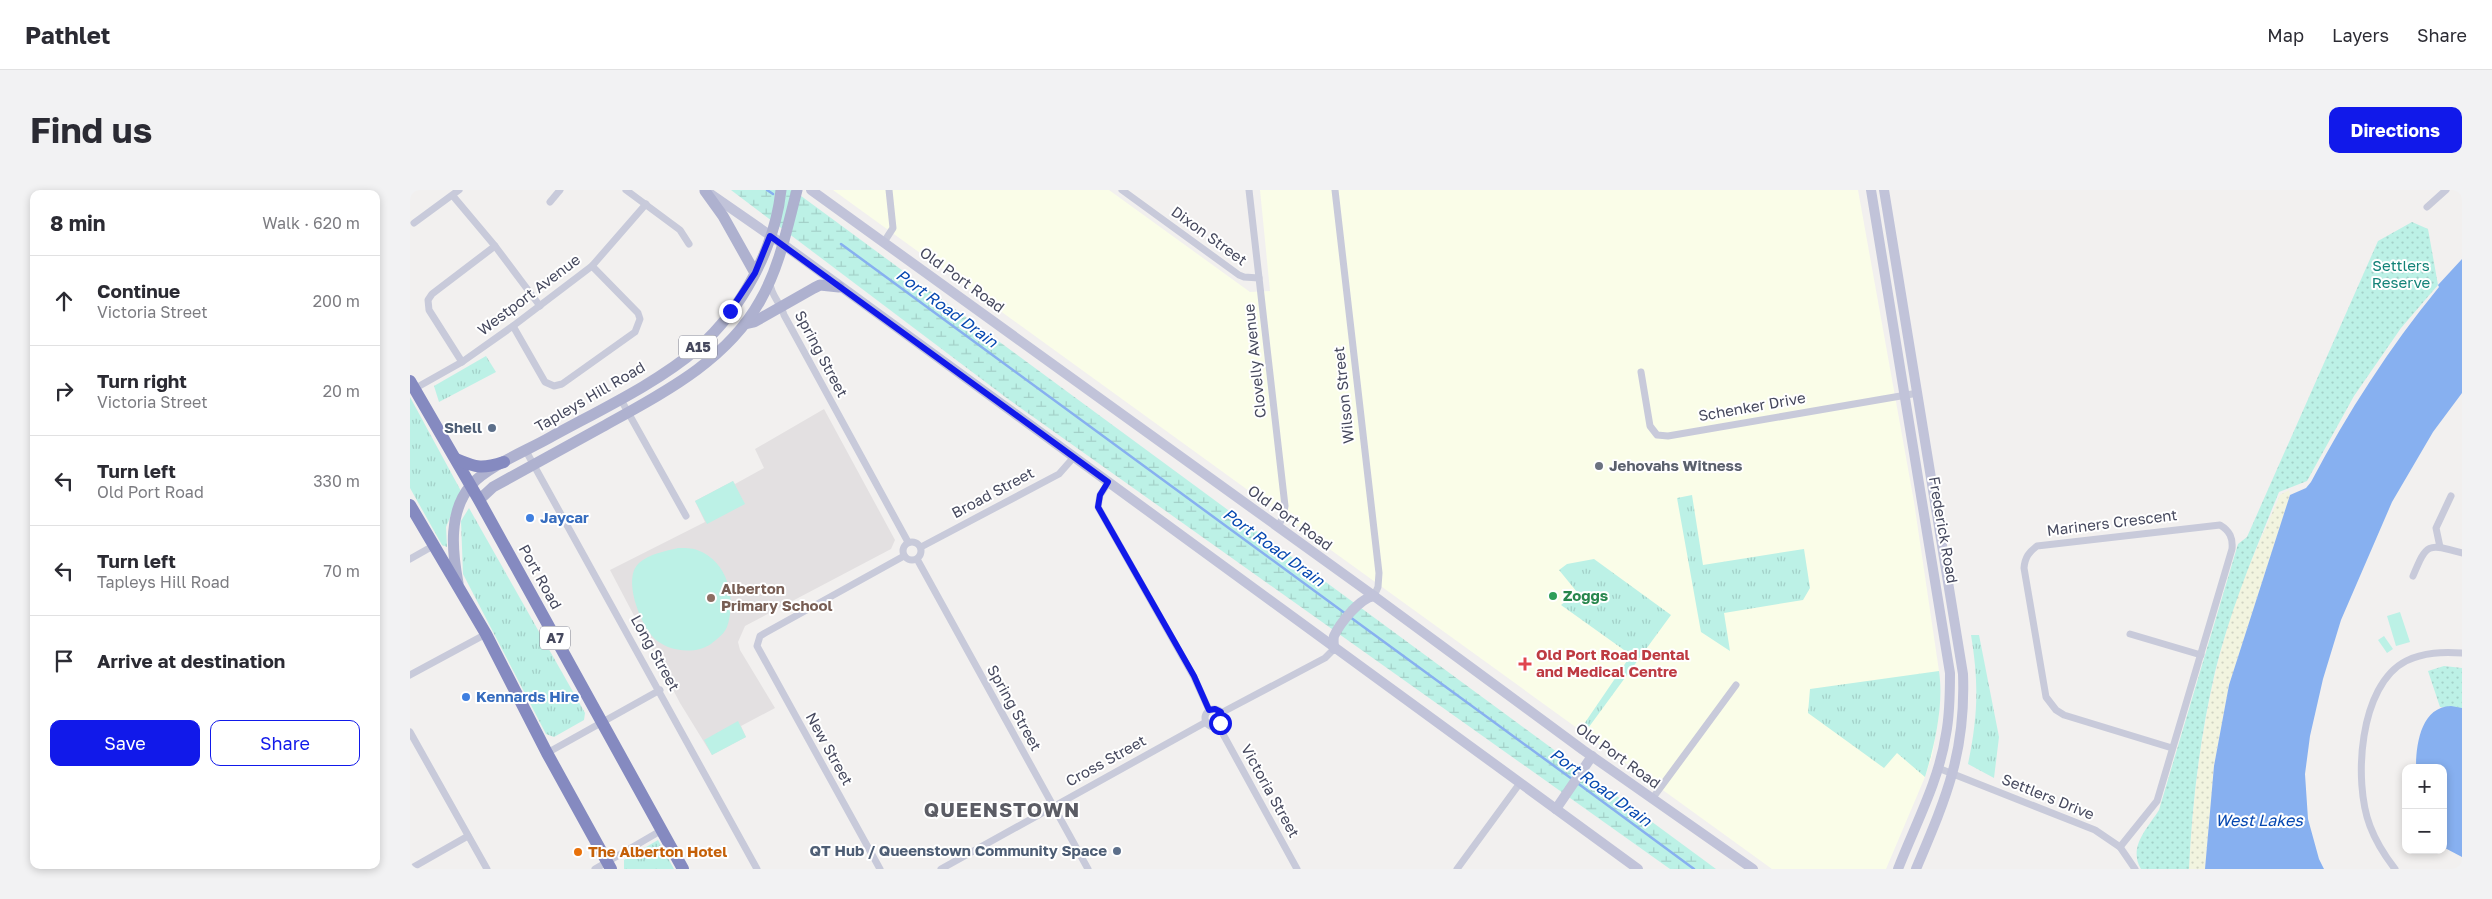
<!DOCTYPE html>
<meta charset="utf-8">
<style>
body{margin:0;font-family:"Golos Text",sans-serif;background:#f2f2f3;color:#2b2b33}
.controls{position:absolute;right:15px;bottom:15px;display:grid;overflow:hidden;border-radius:10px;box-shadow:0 2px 8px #0003}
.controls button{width:45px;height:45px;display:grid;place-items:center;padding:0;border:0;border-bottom:1px solid #e1e1e2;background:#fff;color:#2b2b33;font:25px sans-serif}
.stop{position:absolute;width:15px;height:15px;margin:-11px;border:4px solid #1119ea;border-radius:50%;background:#fff}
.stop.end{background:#1119ea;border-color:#fff;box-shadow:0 1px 5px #0008}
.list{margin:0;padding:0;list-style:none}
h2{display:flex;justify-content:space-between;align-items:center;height:65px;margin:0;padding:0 20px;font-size:21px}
h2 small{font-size:16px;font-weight:400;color:#7c7c81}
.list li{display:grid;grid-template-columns:32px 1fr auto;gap:15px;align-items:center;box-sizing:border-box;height:90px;padding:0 20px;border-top:1px solid #e1e1e2}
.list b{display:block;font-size:19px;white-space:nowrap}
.list p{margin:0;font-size:16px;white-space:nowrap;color:#7c7c81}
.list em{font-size:16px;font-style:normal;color:#7c7c81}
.actions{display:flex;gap:10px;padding:15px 20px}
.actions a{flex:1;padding:11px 0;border:1px solid #1119ea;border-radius:10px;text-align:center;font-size:18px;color:#1119ea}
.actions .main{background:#1119ea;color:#fff}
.icon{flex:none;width:28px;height:28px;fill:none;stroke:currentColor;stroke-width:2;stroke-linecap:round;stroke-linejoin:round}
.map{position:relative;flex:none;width:2052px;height:679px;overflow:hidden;border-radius:10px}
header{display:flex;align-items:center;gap:30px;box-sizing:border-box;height:70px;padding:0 25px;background:#fff;border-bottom:1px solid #e1e1e2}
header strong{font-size:24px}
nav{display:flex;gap:28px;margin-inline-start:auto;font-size:18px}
.intro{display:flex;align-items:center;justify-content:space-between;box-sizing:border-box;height:120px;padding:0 30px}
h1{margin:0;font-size:35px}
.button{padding:12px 22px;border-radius:10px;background:#1119ea;color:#fff;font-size:18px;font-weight:700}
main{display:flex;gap:30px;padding:0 30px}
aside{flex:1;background:#fff;border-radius:10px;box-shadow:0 2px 8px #0003}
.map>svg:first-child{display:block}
</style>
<header>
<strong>Pathlet</strong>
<nav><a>Map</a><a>Layers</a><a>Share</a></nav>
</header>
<div class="intro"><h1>Find us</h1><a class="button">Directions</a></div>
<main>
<aside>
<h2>8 min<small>Walk · 620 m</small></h2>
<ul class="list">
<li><svg class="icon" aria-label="ahead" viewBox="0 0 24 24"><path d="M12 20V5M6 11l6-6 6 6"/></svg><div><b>Continue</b><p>Victoria Street</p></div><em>200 m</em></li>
<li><svg class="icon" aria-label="right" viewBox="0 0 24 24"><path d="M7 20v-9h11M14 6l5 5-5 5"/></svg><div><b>Turn right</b><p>Victoria Street</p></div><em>20 m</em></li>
<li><svg class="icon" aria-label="left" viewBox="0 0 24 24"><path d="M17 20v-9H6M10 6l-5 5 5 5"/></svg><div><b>Turn left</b><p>Old Port Road</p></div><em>330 m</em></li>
<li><svg class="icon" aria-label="left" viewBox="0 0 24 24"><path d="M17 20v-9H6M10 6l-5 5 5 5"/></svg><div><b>Turn left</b><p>Tapleys Hill Road</p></div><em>70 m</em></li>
<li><svg class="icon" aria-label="arrive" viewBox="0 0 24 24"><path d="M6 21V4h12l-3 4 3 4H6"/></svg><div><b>Arrive at destination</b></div></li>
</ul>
<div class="actions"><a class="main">Save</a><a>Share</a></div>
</aside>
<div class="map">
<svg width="2052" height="679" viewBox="0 0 2052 679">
<defs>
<pattern id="grass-tufts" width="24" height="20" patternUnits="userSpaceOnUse" patternTransform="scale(1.25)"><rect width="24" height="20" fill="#bcf1e6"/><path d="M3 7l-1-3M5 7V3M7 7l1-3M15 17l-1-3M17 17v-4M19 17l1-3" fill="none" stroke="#a3d0c8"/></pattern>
<pattern id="wetland-marsh" width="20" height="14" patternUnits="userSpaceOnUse" patternTransform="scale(1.25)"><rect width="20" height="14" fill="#bcf1e6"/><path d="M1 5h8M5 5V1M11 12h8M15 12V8" fill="none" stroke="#a3d0c8"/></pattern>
<pattern id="sand-dots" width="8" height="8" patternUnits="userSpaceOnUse" patternTransform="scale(1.25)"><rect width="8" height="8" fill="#f2f4df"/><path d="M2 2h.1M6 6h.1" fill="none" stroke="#d1d3c2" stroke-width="1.8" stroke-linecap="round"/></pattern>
<pattern id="park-dots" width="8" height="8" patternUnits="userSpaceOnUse" patternTransform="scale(1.25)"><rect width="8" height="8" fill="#bcf1e6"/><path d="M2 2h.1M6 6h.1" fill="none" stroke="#a3d0c8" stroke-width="1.8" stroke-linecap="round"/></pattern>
</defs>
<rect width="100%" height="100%" fill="#f2f0ef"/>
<!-- commercial -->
<polygon fill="#fafde8" points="423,0 699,0 840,102 860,101 850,0 1448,0 1504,312 1529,481 1529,526 1522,566 1515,587 1476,679 1362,679"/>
<!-- education -->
<polygon fill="#e3e0e1" points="414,219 485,350 481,359 335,436 328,452 330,460 365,518 331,536 336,547 302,565 270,513 200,380 295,332 285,311 323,291 325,294 354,278 345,259"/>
<!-- grass -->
<g fill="url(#grass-tufts)">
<polygon points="76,166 86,182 29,212 24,196"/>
<polygon points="0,207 51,301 36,337 37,357 32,355 0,298"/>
<polygon points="1282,305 1293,375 1394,359 1400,398 1393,410 1314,423 1320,461 1291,442 1267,308"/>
<polygon points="59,318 175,523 174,530 144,547 136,544 53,384 51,331"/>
<polygon points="1184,369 1261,425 1176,541 1172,537 1221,465 1151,415 1167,402 1149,380 1157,374"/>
<path d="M1561 445H1569L1589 547 1584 588 1558 574C1568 526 1569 493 1561 445Z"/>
<path d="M1529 481C1534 515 1525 554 1515 587L1487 563 1474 578 1398 523 1400 499Z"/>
<polygon points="248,650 264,679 214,679 214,670"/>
</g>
<!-- wetland -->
<polygon fill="url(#wetland-marsh)" points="321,0 383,0 1306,679 1260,679 598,209"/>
<!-- sand -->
<path fill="url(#sand-dots)" d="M1879 300 1880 305 1819 495 1804 576 1795 679H1779C1784 582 1799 481 1834 389 1845 361 1858 333 1870 305Z"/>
<!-- park -->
<g fill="url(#park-dots)">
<path d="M2002 32 2018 39 2028 95 1991 138 1944 206 1897 291 1869 302C1845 361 1820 420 1805 482 1790 547 1782 613 1779 679H1731C1718 657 1737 639 1749 620L1828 354 1837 347 1968 51Z"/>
<polygon points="2034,476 2052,478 2052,518 2030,517 2018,481"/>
</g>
<!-- pitch -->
<g fill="#bcf1e6">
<polygon points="323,291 335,314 297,334 285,311"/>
<path d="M268 358C274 358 282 358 287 360 318 371 327 409 317 437 314 444 307 449 301 454 285 465 256 462 242 446 230 432 212 388 229 373 239 364 256 361 268 358Z"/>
<polygon points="1990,422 2000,452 1986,456 1977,426"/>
<polygon points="1974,446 1983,459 1977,463 1968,450"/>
<polygon points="328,531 336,547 302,565 294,550"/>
</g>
<!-- water -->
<g fill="#87b0f0">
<path d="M2052 69V203L2023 242 1982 312 1931 430 1913 489 1900 546 1895 584 1898 629 1909 669 1914 679H1795L1804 576 1819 495 1880 305 1896 298 1901 292C1938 222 1979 158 2029 97L2028 95Z"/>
<path d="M2041 516 2052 518V667L2033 657V578H2006C2006 554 2011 517 2041 516Z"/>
</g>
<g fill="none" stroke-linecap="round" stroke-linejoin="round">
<!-- stream -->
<g stroke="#87b0f0" stroke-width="2.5">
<polyline points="357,0 363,4"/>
<polyline points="431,54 936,424"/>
<polyline points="940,427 1162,589"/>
<polyline points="1166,592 1284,679"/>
</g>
<!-- street -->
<g stroke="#c8cada" stroke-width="7">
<polyline points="216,0 270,40 279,54"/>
<polyline points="712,0 829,85 834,87 849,88"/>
<polyline points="839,0 875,316 873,328 867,337"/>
<polyline points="925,0 969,383 968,397 964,406"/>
<polyline points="43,6 85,56 130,116"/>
<polyline points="140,12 150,0"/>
<polyline points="2017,17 2036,0"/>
<polyline points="4,33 49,0"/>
<polyline points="474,52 483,38 479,0"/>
<path d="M360 93C361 106 371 113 374 125L498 352"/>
<polyline points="103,136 135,192 144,196 152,194 225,142 230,129 228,123 182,76"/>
<polyline points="52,172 19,120 18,110 22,104 85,56"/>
<polyline points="1231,182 1240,236 1247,245 1258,246 1508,203"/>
<polyline points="4,199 52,172 103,136 182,76 236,14"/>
<polyline points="210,208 276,326"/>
<polyline points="116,261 347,679"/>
<polyline points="698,293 690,305 688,317 784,487 799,520"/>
<circle cx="502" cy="361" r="9"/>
<polyline points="511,357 649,284 664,267"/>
<polyline points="2030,357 2026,338 2041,306"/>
<polyline points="0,369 23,356"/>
<polyline points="507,369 678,679"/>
<path d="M2003 386C2017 353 2017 353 2052 363"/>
<polyline points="1720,444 1791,465"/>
<polyline points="0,485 76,444"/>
<circle cx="804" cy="528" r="9"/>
<polyline points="811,523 915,468 924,459"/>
<polyline points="808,535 887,679"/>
<polyline points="0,542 77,679"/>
<polyline points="137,563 250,500"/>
<polyline points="1528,578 1685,640 1710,657 1725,679"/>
<polyline points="1242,609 1326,495"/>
<path d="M1710 657 1747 611 1822 359C1823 348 1820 341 1810 335L1627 356C1619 362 1615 367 1614 378L1636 507 1646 520 1654 525 1762 558"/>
<polyline points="0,679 58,646"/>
<polyline points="185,679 252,640"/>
<polyline points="470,679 347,456 350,446 355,443 494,366"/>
<polyline points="531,679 796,532"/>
<polyline points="1047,679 1110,593"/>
<path d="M1985 679C1975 666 1966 652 1960 636 1943 592 1949 495 1996 471 2014 462 2033 462 2052 463"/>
</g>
<!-- secondary -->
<g stroke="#c1c3d9" stroke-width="10">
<polyline points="401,0 964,406 1173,560 1343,679"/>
<path d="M1461 0 1540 483C1540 503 1540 524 1536 544 1529 591 1505 635 1488 679"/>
<path d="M1474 0 1553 484C1556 563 1536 608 1506 679"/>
<polyline points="299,3 374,55 1228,679"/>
<path d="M924 459C924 455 923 450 924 446 930 433 950 408 964 406"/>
<polyline points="1146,619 1182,566"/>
</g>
<!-- primary -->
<g stroke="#aeb1cf" stroke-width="11">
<polyline points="295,1 313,26 345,83"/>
<polyline points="335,134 344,132 404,98 410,95 429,97"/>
<path d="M69 310 83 297C119 277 156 257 192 237 251 204 316 172 350 111 370 76 377 38 387 0"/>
<path d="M48 393C42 361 38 322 61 295 78 276 116 261 139 248 186 222 248 193 288 158 332 119 365 58 371 0"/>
</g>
<!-- highway -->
<g stroke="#858ac0" stroke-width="12">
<polyline points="0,191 69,310 273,679"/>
<path d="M46 269C67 278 72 279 94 272"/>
<polyline points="0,315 76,444 137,563 201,679"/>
</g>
</g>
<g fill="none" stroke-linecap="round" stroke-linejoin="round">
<!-- route -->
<polyline stroke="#1119ea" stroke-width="6" points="320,121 345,83 360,46 698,292 690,305 688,317 784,486 799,520 805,519 811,522 812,528 810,533"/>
</g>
<!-- markers -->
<g fill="#5c6f8a" stroke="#fff" stroke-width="2">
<circle cx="82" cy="238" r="5"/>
<circle cx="707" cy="661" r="5"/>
</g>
<circle fill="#6b7280" stroke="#fff" stroke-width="2" cx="1189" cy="276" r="5"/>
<g fill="#3f7fe0" stroke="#fff" stroke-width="2">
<circle cx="120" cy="328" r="5"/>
<circle cx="56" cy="507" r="5"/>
</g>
<circle fill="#2e9e5b" stroke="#fff" stroke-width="2" cx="1143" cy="406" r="5"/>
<circle fill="#8d6e63" stroke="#fff" stroke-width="2" cx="301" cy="408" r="5"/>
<path fill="#e0444e" stroke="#fff" stroke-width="2" d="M1112.5 466.5h5v5h5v5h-5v5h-5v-5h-5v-5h5z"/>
<circle fill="#e8710a" stroke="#fff" stroke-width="2" cx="168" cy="662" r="5"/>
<g text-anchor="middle" stroke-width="4" stroke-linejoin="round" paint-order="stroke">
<!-- shield labels -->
<g fill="#fff" stroke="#7e808e" stroke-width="1">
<rect x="269" y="145.5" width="38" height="23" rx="4"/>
<rect x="130" y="436.5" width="30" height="23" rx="4"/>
</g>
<g font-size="14" font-weight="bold" fill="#46495e">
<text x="288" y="162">A15</text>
<text x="145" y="453">A7</text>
</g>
<!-- street labels -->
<g font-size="15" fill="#46495e" stroke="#fff">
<text transform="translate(799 46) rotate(36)" y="5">Dixon Street</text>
<text transform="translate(552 90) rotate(36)" y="5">Old Port Road</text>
<text transform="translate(119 105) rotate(-37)" y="5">Westport Avenue</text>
<text transform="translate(411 164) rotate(62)" y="5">Spring Street</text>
<text transform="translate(845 171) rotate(-96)" y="5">Clovelly Avenue</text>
<text transform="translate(934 205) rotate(-96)" y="5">Wilson Street</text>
<text transform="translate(180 207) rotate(-30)" y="5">Tapleys Hill Road</text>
<text transform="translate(1342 217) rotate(-10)" y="5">Schenker Drive</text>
<text transform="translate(583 303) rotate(-28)" y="5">Broad Street</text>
<text transform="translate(880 328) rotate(36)" y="5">Old Port Road</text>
<text transform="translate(1702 333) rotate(-7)" y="5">Mariners Crescent</text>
<text transform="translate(1533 340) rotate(80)" y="5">Frederick Road</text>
<text transform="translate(130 387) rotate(61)" y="5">Port Road</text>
<text transform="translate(245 463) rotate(61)" y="5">Long Street</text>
<text transform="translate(604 518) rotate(61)" y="5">Spring Street</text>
<text transform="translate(419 559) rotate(61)" y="5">New Street</text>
<text transform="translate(1208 566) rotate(36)" y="5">Old Port Road</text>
<text transform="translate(696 571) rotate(-29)" y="5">Cross Street</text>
<text transform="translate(860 601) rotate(61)" y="5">Victoria Street</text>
<text transform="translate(1638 607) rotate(22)" y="5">Settlers Drive</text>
</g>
<!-- park labels -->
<g font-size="15" fill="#138378" stroke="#fff">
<text x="1991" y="81">Settlers<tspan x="1991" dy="17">Reserve</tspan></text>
</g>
<!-- service labels -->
<g font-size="15" font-weight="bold" fill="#4e5e75" stroke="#fff" text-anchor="end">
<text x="72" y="243">Shell</text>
<text x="697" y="666">QT Hub / Queenstown Community Space</text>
</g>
<!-- worship labels -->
<g font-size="15" font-weight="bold" fill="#5b616d" stroke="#fff" text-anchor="start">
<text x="1199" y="281">Jehovahs Witness</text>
</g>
<!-- shop labels -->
<g font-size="15" font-weight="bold" fill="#366cbe" stroke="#fff" text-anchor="start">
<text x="130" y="333">Jaycar</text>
<text x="66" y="512">Kennards Hire</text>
</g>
<!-- education labels -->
<g font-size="15" font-weight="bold" fill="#785e54" stroke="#fff" text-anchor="start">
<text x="311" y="404">Alberton<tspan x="311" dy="17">Primary School</tspan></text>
</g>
<!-- leisure labels -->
<g font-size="15" font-weight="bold" fill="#27864d" stroke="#fff" text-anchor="start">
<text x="1153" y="411">Zoggs</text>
</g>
<!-- health labels -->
<g font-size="15" font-weight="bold" fill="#be3a42" stroke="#fff" text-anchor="start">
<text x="1126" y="470">Old Port Road Dental<tspan x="1126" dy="17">and Medical Centre</tspan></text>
</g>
<!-- food labels -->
<g font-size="15" font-weight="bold" fill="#c56008" stroke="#fff" text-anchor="start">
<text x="178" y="667">The Alberton Hotel</text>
</g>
<!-- water labels -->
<g font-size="16" font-style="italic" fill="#0648b1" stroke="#fff">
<text transform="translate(537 118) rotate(36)" y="6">Port Road Drain</text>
<text transform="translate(864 357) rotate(36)" y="6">Port Road Drain</text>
<text transform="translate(1191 597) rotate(36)" y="6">Port Road Drain</text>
<text x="1849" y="636">West Lakes</text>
</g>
<!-- district labels -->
<g font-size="20" font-weight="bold" letter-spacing="1" fill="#5b5c64" stroke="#fff">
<text x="592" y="627">QUEENSTOWN</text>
</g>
</g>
</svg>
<div class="controls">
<button>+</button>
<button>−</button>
</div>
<div class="stop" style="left:810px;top:533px"></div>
<div class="stop end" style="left:320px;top:121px"></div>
</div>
</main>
